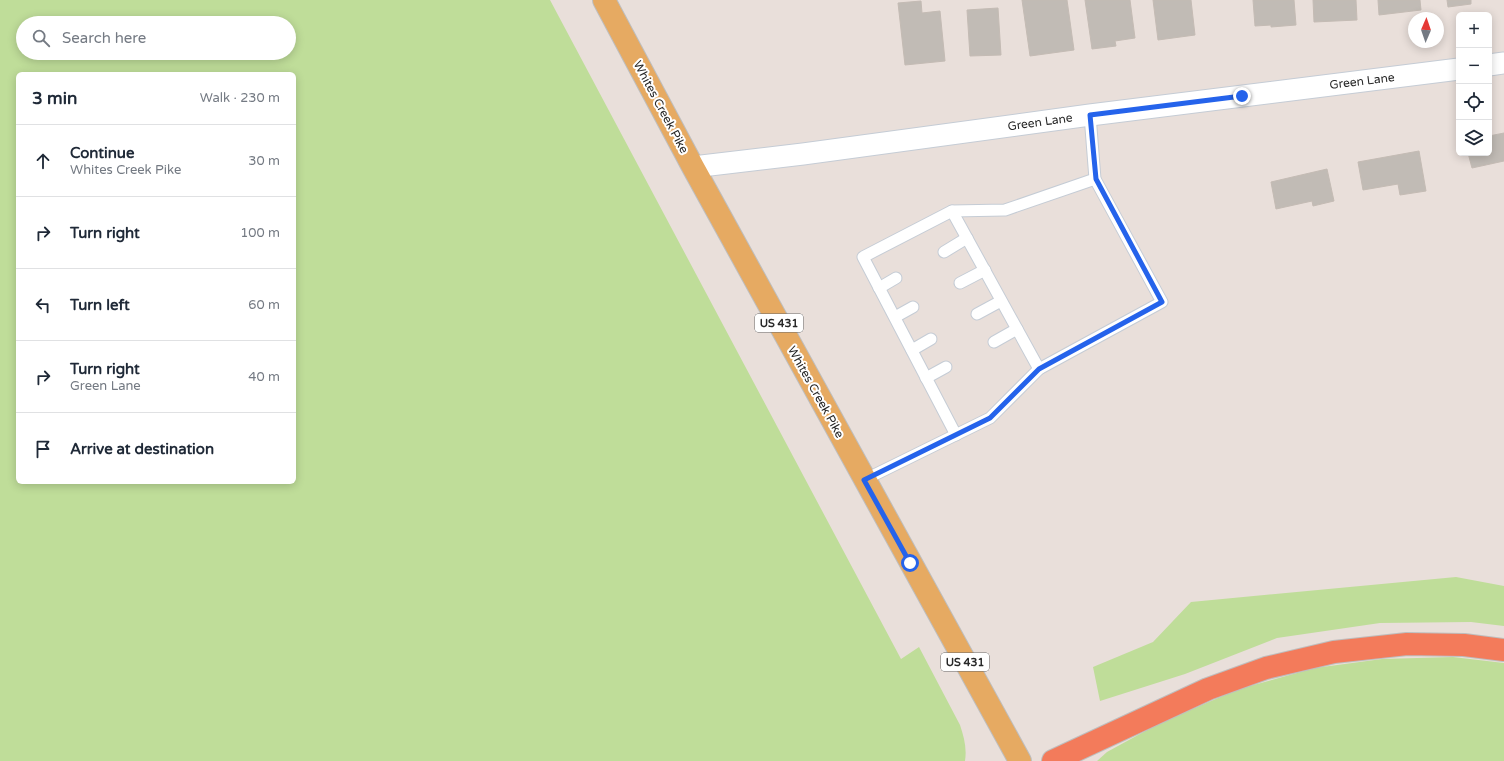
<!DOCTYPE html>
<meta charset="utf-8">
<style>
body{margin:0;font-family:"Varela Round",sans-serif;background:#f6f6f7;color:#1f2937}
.controls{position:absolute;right:12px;top:12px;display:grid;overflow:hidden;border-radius:6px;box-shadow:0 2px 10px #0003}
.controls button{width:36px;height:36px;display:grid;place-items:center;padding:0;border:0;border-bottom:1px solid #e0e1e3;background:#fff;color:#1f2937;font:20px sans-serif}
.compass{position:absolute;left:1408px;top:12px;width:36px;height:36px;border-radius:50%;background:#fff;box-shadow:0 2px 10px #0003;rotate:2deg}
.stop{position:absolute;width:12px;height:12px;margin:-9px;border:3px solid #2563eb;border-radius:50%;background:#fff}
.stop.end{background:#2563eb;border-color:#fff;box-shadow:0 1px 4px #0008}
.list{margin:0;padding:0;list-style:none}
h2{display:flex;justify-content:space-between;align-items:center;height:52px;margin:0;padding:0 16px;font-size:17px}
h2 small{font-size:13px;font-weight:400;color:#747a83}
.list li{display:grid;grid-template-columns:26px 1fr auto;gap:12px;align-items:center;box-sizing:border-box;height:72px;padding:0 16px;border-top:1px solid #e0e1e3}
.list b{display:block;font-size:15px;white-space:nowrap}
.list p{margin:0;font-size:13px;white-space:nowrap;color:#747a83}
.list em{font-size:13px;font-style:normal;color:#747a83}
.icon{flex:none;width:22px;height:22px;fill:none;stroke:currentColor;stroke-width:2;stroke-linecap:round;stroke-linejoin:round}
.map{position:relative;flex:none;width:1504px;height:761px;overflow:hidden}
.search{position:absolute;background:#fff;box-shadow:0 2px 10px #0003;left:16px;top:16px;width:280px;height:44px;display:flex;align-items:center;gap:10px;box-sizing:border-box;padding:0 14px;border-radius:22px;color:#747a83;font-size:15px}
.panel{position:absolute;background:#fff;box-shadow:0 2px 10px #0003;left:16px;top:72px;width:280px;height:412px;border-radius:6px}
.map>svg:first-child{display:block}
</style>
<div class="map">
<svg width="1504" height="761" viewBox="0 0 1504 761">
<rect width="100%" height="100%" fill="#e9dfda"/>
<!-- green -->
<g fill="#bfdd99" fill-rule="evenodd">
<path d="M0 0H550L901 659 919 647 960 725C964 737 967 748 965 761H0ZM23 23H289V53H23ZM18 74H294V482H18Z"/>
<polygon points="1456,577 1504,586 1504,626 1471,622 1380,623 1277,638 1185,674 1100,701 1093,667 1153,642 1191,602"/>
<polygon points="1453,657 1504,663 1504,761 1097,761 1107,752 1160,723 1239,689 1315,668 1382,659"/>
</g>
<!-- building -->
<g fill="#c1bbb5" stroke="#c4bbb4">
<polygon points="1022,0 1067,0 1074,50 1030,56"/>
<polygon points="1085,0 1130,0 1135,38 1115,41 1116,46 1092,49"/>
<polygon points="1153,0 1191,0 1195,35 1158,40"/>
<polygon points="1253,0 1294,0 1296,25 1271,27 1271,25 1255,26"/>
<polygon points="1313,0 1356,0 1357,20 1314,22"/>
<polygon points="1378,0 1420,0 1421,10 1379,15"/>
<polygon points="1447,0 1471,0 1471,4 1448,7"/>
<polygon points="921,1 922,13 940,11 945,61 905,65 898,3"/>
<polygon points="998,8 1001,55 970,56 967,10"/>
<polygon points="1504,133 1504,161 1472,168 1468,153 1489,153 1489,136"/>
<polygon points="1419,151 1426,191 1400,195 1398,184 1363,190 1358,162"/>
<polygon points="1327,169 1334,201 1313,206 1312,201 1276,209 1271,182"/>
</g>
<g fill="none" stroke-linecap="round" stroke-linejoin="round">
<!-- service casing -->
<g stroke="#c5ccd5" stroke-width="13">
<g id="service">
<polyline points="952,211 1005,210 1095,179"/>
<polyline points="944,252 967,238"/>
<polyline points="960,283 985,270"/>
<polyline points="879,288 896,278"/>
<polyline points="977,314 1001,301"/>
<polyline points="895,317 913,307"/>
<polyline points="994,342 1017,329"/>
<polyline points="912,350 931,339"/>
<polyline points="926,378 946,367"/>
<polyline points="956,435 863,257 952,211 1039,369"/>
<polyline points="864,480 990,418 1039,369 1162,302 1095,179 1090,115"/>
</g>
</g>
<!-- minor casing -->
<g stroke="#c5ccd5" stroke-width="23">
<g id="minor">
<polyline points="1489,65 1504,63"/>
<polyline points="693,167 803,154 1090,115 1459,69"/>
</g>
</g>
<!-- primary casing -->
<g stroke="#bebebe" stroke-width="24">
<polyline id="primary" points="604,0 693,167 1020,761"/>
</g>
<!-- motorway casing -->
<g stroke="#bebebe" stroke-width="24">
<polyline id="motorway" points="1053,761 1208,689 1266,668 1334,652 1407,644 1464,645 1504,650"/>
</g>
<!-- service -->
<use href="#service" stroke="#fff" stroke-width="11"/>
<!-- minor -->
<use href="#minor" stroke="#fff" stroke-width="21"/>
<!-- primary -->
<use href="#primary" stroke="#e6aa62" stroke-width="22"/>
<!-- motorway -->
<use href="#motorway" stroke="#f37b5b" stroke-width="22"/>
</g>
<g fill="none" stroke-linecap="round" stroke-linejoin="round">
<!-- route -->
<polyline stroke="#2563eb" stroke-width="5" points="910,563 864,480 990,418 1039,369 1162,302 1096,179 1090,115 1242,96"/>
</g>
<g text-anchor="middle" stroke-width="4" stroke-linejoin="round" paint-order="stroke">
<!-- shield labels -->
<g fill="#fff" stroke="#686868" stroke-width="1">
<rect x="755" y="314" width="48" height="18" rx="3"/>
<rect x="941" y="653" width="48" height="18" rx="3"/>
</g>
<g font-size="11" font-weight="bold" fill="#272727">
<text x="779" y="327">US 431</text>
<text x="965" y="666">US 431</text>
</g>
<!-- street labels -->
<g font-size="12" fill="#272727" stroke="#fff">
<text transform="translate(1362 81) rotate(-7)" y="4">Green Lane</text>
<text transform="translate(661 107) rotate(62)" y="4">Whites Creek Pike</text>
<text transform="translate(1040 122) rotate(-8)" y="4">Green Lane</text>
<text transform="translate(816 392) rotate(61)" y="4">Whites Creek Pike</text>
</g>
</g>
</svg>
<div class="controls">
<button>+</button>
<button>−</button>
<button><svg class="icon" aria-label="locate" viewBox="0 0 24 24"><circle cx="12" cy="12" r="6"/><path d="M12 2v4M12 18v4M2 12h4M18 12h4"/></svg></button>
<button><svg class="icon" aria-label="layers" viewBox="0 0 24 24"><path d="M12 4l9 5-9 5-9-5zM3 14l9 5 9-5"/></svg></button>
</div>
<svg class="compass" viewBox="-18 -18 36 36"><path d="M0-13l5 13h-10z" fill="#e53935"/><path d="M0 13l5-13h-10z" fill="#747a83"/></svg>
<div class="stop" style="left:910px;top:563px"></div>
<div class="stop end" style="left:1242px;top:96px"></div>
<div class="search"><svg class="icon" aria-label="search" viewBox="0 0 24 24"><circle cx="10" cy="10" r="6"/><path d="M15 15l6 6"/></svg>Search here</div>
<section class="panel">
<h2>3 min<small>Walk · 230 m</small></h2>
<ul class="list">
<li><svg class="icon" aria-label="ahead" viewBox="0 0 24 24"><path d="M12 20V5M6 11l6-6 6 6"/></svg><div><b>Continue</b><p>Whites Creek Pike</p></div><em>30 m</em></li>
<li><svg class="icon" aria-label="right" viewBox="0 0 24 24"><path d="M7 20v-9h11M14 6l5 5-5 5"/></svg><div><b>Turn right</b></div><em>100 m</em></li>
<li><svg class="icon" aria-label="left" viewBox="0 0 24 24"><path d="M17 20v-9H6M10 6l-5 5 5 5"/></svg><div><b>Turn left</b></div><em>60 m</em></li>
<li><svg class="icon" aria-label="right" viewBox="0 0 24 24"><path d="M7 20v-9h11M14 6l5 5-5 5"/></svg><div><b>Turn right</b><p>Green Lane</p></div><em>40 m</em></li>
<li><svg class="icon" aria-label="arrive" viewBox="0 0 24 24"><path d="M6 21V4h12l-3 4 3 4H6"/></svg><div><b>Arrive at destination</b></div></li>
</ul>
</section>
</div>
